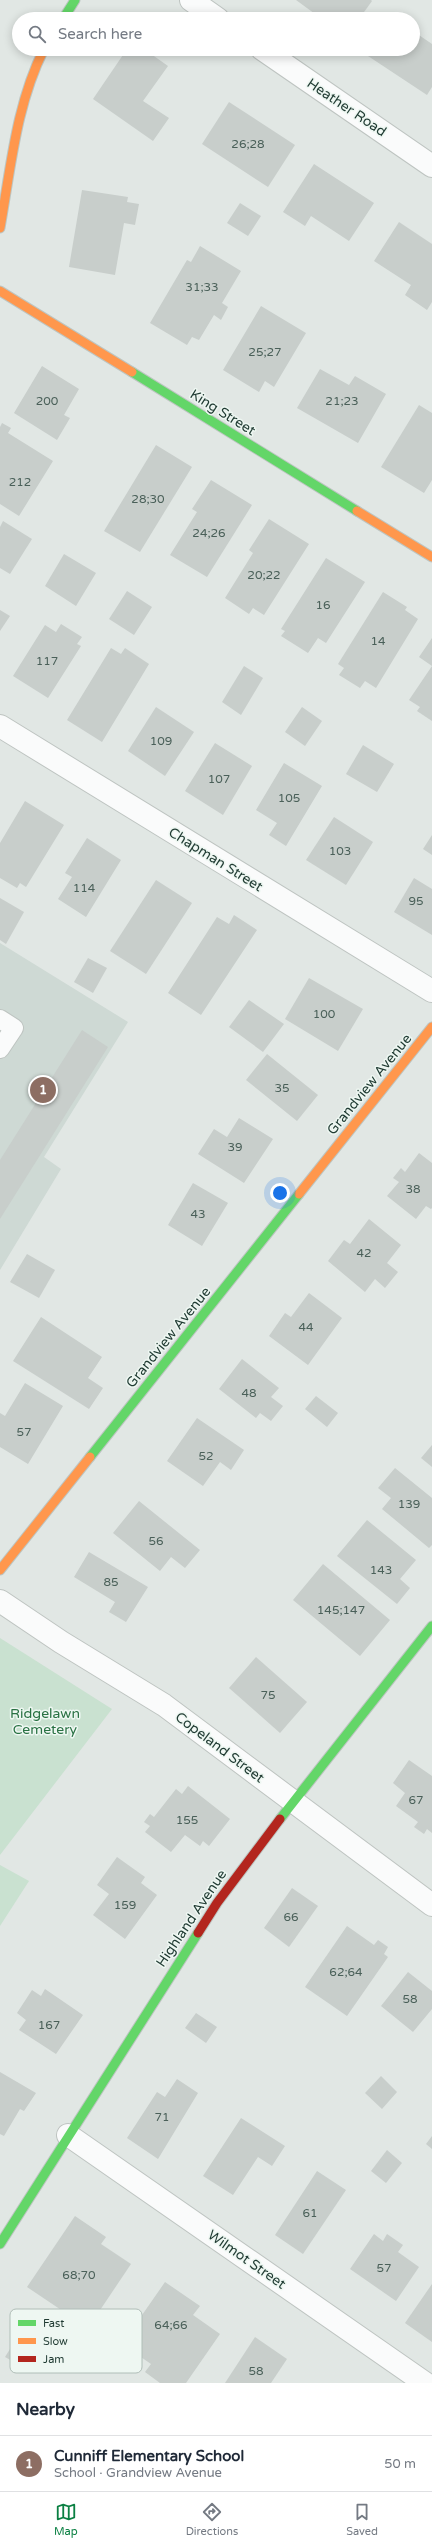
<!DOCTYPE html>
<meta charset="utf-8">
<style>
body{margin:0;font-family:"Varela Round",sans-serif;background:#f6f6f7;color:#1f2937}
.you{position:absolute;left:280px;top:1193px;width:14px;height:14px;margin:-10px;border:3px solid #fff;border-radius:50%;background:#1a73e8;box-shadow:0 0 0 6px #1a73e833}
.badge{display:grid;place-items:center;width:26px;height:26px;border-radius:50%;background:#0b8043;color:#fff;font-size:13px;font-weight:700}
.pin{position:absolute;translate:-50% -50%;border:2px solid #fff;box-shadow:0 1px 4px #0006}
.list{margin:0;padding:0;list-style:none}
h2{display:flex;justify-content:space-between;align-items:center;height:52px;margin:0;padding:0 16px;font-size:17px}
h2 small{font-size:13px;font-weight:400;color:#747a83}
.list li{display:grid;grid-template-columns:26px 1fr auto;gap:12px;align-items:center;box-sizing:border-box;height:56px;padding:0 16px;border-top:1px solid #e0e1e3}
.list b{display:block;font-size:15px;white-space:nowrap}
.list p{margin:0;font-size:13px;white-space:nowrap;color:#747a83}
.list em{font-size:13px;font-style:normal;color:#747a83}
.icon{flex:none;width:22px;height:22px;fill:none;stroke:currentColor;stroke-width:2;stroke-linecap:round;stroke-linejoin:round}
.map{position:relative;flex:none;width:432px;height:2383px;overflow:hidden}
.search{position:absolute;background:#fff;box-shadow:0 2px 10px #0003;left:12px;right:12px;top:12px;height:44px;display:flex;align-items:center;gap:10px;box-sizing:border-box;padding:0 14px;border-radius:22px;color:#747a83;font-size:15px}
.sheet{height:108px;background:#fff}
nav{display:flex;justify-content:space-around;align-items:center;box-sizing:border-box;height:56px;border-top:1px solid #e0e1e3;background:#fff;font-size:11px;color:#747a83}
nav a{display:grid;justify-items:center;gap:2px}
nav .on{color:#0b8043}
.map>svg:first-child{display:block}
</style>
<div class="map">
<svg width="432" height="2383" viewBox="0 0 432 2383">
<rect width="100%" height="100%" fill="#e1e7e4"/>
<!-- built -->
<polygon fill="#ced9d4" points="0,943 128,1022 44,1157 61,1169 0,1270"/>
<!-- green -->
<g fill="#c9e1d0">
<polygon points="0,1638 112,1709 0,1855"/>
<polygon points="0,1865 29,1881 0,1926"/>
</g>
<!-- building -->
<g fill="#c8cecb">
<polygon points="296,0 371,0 372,1 359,19 322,19"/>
<polygon points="413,31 432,44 432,87 427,95 368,56 373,49 413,49"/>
<polygon points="127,49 144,49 168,66 143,101 169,118 153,141 93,99"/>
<polygon points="229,102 295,145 268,187 202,144"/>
<polygon points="314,164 374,203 349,241 311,216 305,226 283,212"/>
<polygon points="82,190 128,197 127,202 139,204 135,225 124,223 115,275 69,267"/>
<polygon points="240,203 261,216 248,236 227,223"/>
<polygon points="399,222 432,244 432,302 427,310 405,295 411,285 374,261"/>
<polygon points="200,246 241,271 222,303 228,307 221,320 214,315 199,340 192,337 187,345 150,323 187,260 191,262"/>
<polygon points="261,306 306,333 274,387 265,381 259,392 223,370"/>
<polygon points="42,366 79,389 64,415 70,418 57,440 14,413"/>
<polygon points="320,369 349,385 355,376 386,394 358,443 297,408"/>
<polygon points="419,405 432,413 432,480 424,493 381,467"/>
<polygon points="2,423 11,428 8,433 53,461 19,516 0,504 0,427"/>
<polygon points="156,445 192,467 140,552 104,531"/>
<polygon points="211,480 252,505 207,577 170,555 197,512 192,509"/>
<polygon points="269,519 309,544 264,615 253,608 249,614 225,598 253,553 249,550"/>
<polygon points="3,521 32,539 10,574 0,568 0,527"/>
<polygon points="64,554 96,573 76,606 45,586"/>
<polygon points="326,558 365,582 326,643 318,638 308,653 281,636 285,631 281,629"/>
<polygon points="127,591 152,607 134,635 109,619"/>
<polygon points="383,592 407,607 405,610 418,619 376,688 365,681 360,688 339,675 344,668 338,664"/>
<polygon points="0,610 10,616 0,631"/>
<polygon points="61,624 82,637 77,644 81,646 48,698 13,676 45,625 56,632"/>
<polygon points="432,638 432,721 417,711 420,707 409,700 432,666 419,657"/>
<polygon points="111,648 121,654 125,648 149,664 102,742 67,720"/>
<polygon points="244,666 263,678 241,715 222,702"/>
<polygon points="156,707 194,732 165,776 128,751"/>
<polygon points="302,707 322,721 305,746 285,732"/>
<polygon points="215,743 252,766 223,815 185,791"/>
<polygon points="363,745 394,764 377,792 346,774"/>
<polygon points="284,763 322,786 286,846 269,835 277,823 256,810"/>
<polygon points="25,801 64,825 26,887 20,883 17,888 0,878 0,843"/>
<polygon points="334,817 373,842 346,885 306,860"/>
<polygon points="432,835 432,855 423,849"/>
<polygon points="87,838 121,860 86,917 58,899 72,877 65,873"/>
<polygon points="414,878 432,889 432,935 394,912"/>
<polygon points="156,880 192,903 146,974 110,951"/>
<polygon points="0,898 24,912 6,944 0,940"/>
<polygon points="234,915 257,930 201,1015 168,993 217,917 229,924"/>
<polygon points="88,958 107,968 93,993 74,982"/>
<polygon points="309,978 363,1009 338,1051 285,1019"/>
<polygon points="249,1000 284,1024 263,1052 229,1027"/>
<polygon points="82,1030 108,1047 0,1219 0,1160"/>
<polygon points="267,1054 318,1095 297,1121 246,1080"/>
<polygon points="239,1118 273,1139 244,1183 198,1154 214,1129 227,1137"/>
<polygon points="419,1153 432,1163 432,1208 431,1209 426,1206 416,1219 387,1196 399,1182 393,1178 401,1168 405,1172"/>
<polygon points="193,1183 228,1203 202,1246 168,1225"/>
<polygon points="369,1219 401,1245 387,1263 398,1272 385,1288 375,1279 365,1292 328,1261 344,1240 350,1244"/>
<polygon points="27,1254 55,1270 39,1298 10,1282"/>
<polygon points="309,1293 342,1318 308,1365 269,1336 285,1313 291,1317"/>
<polygon points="41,1317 102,1357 88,1378 103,1388 89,1409 13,1361"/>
<polygon points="242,1359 279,1388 271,1397 283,1406 271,1421 260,1413 256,1418 219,1389"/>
<polygon points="25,1383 63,1406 28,1464 0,1447 0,1413 5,1416"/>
<polygon points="316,1396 338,1413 327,1427 305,1409"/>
<polygon points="197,1418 244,1450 231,1470 220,1462 203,1486 167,1461"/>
<polygon points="432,1445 432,1467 421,1458"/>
<polygon points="395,1468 432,1498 432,1545 429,1548 382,1509 391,1498 378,1488"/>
<polygon points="139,1501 200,1550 185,1568 171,1557 160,1571 113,1533"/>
<polygon points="367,1520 416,1560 400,1579 410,1588 397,1604 337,1556"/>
<polygon points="89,1552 148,1587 126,1622 109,1612 115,1602 74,1577"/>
<polygon points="323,1564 390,1620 360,1656 293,1600"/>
<polygon points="256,1657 307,1702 280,1733 229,1688"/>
<polygon points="409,1760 432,1776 432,1833 427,1829 424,1834 414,1827 418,1822 396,1806 405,1793 393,1783"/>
<polygon points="188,1786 230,1819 209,1846 203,1841 200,1846 185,1835 171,1852 145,1832 150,1826 144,1822 150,1814 154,1817 176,1789 182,1794"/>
<polygon points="117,1857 145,1877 141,1883 157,1895 125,1939 93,1915 109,1894 97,1885"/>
<polygon points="292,1888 318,1906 289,1947 264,1928"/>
<polygon points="347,1926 374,1945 378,1940 388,1947 384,1954 388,1957 347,2016 305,1987"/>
<polygon points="408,1972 432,1991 432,2009 413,2032 381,2006"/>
<polygon points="45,1989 83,2015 56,2054 19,2030 26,2020 17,2013 32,1990 41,1996"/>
<polygon points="196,2013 217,2027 206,2043 185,2028"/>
<polygon points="0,2072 36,2093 24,2111 20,2109 4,2136 0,2134"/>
<polygon points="381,2076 397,2092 382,2109 365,2093"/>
<polygon points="177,2079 198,2093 158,2159 127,2138 157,2092 165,2097"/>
<polygon points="241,2118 285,2146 272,2166 258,2157 233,2195 203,2176"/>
<polygon points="432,2136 432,2149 426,2144"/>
<polygon points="387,2150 402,2163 386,2183 371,2171"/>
<polygon points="317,2171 346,2190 303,2254 275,2235"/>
<polygon points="75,2216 106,2237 101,2244 131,2264 88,2328 27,2287"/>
<polygon points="374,2234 383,2241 387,2234 403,2245 398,2252 419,2267 396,2301 350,2269"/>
<polygon points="165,2282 200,2306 193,2315 220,2334 186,2383 160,2383 145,2372 151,2364 122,2344"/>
<polygon points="432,2284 432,2342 405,2323"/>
<polygon points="255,2337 287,2359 271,2383 225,2383"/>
<polygon points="15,2341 32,2352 23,2367 5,2357"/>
</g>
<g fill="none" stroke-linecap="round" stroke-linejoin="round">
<!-- lane casing -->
<g stroke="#bec4c1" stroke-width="20">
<polyline id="lane" points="0,1019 14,1028 0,1049"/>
</g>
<!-- street casing -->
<g stroke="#bec4c1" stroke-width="24">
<g id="street">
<polyline points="191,0 218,19"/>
<polyline points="262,49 432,166"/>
<polyline points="0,726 432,991"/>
<polyline points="0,1601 61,1642 164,1705 432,1905"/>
<polyline points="68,2135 425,2383"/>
</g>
</g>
<!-- fast casing -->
<g stroke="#bdc5c1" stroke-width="11">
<g id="fast">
<polyline points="63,19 75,0"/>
<polyline points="132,372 357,511"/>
<polyline points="90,1457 299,1194"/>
<polyline points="280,1819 432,1626"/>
<polyline points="0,2244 198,1933"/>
</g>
</g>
<!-- slow casing -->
<g stroke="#bdc5c1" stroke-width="11">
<g id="slow">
<path d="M0 228C11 167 16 105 44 49"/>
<polyline points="0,291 132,372"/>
<polyline points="357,511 432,557"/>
<polyline points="299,1194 432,1027"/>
<polyline points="0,1570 90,1457"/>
</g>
</g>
<!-- jam casing -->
<g stroke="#bdc5c1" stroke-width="11">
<polyline id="jam" points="198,1933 217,1903 280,1819"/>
</g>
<!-- lane -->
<use href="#lane" stroke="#fafbfb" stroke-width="18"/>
<!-- street -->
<use href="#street" stroke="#fafbfb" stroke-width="22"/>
<!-- fast -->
<use href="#fast" stroke="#63d668" stroke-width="9"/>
<!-- slow -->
<use href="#slow" stroke="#ff974d" stroke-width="9"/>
<!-- jam -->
<use href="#jam" stroke="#b3261e" stroke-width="9"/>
</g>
<g text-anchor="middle" stroke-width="3" stroke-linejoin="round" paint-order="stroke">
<!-- number labels -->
<g font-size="12" fill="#4a6059">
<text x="248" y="148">26;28</text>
<text x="202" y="291">31;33</text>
<text x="265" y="356">25;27</text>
<text x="47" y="405">200</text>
<text x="342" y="405">21;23</text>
<text x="20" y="486">212</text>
<text x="148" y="503">28;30</text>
<text x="209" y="537">24;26</text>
<text x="264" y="579">20;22</text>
<text x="323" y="609">16</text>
<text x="378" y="645">14</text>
<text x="47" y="665">117</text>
<text x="161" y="745">109</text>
<text x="219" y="783">107</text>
<text x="289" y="802">105</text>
<text x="340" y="855">103</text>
<text x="84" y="892">114</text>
<text x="416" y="905">95</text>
<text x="324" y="1018">100</text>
<text x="282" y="1092">35</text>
<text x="235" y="1151">39</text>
<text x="413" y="1193">38</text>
<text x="198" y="1218">43</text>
<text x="364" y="1257">42</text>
<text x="306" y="1331">44</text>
<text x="249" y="1397">48</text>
<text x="24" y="1436">57</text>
<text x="206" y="1460">52</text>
<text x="409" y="1508">139</text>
<text x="156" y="1545">56</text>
<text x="381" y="1574">143</text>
<text x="111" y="1586">85</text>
<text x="341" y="1614">145;147</text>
<text x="268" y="1699">75</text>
<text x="416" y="1804">67</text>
<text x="187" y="1824">155</text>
<text x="125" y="1909">159</text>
<text x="291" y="1921">66</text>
<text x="346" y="1976">62;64</text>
<text x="410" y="2003">58</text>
<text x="49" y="2029">167</text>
<text x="162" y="2121">71</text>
<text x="310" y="2217">61</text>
<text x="384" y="2272">57</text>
<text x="79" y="2279">68;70</text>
<text x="171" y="2329">64;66</text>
<text x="256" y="2375">58</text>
</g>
<!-- street labels -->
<g font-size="14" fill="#1f3a32" stroke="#eef7f2">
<text transform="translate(347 107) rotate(34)" y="5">Heather Road</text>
<text transform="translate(223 412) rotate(32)" y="5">King Street</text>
<text transform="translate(216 859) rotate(32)" y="5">Chapman Street</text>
<text transform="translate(369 1084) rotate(-51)" y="5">Grandview Avenue</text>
<text transform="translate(168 1337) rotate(-51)" y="5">Grandview Avenue</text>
<text transform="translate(220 1747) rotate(37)" y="5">Copeland Street</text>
<text transform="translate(191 1918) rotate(-56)" y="5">Highland Avenue</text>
<text transform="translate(247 2259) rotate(35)" y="5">Wilmot Street</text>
</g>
<!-- park labels -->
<g font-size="14" fill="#297143" stroke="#eef7f2">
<text x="45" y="1718">Ridgelawn<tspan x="45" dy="16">Cemetery</tspan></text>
</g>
</g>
<!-- legend -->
<rect x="10" y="2309" width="132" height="64" rx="6" fill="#eef7f2" stroke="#b0beb8" stroke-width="1"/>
<rect x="18" y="2320" width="18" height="6" fill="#63d668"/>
<rect x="18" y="2338" width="18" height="6" fill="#ff974d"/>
<rect x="18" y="2356" width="18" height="6" fill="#b3261e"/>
<g font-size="11" fill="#1f3a32">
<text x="43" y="2327">Fast</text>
<text x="43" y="2345">Slow</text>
<text x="43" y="2363">Jam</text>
</g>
</svg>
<div class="you"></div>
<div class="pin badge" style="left:43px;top:1090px;background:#8d6e63">1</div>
<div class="search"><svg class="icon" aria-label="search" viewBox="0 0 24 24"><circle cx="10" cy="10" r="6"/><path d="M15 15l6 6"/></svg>Search here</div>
</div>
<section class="sheet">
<h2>Nearby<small></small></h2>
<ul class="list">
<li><span class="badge" style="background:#8d6e63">1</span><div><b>Cunniff Elementary School</b><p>School · Grandview Avenue</p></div><em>50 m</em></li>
</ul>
</section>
<nav>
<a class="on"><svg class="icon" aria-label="map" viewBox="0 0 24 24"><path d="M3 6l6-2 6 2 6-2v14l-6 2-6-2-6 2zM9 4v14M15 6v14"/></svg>Map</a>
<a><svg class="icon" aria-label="directions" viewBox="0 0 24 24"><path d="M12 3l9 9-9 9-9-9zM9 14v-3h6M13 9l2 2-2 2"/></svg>Directions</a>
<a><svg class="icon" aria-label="saved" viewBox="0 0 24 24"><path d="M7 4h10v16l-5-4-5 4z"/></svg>Saved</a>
</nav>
